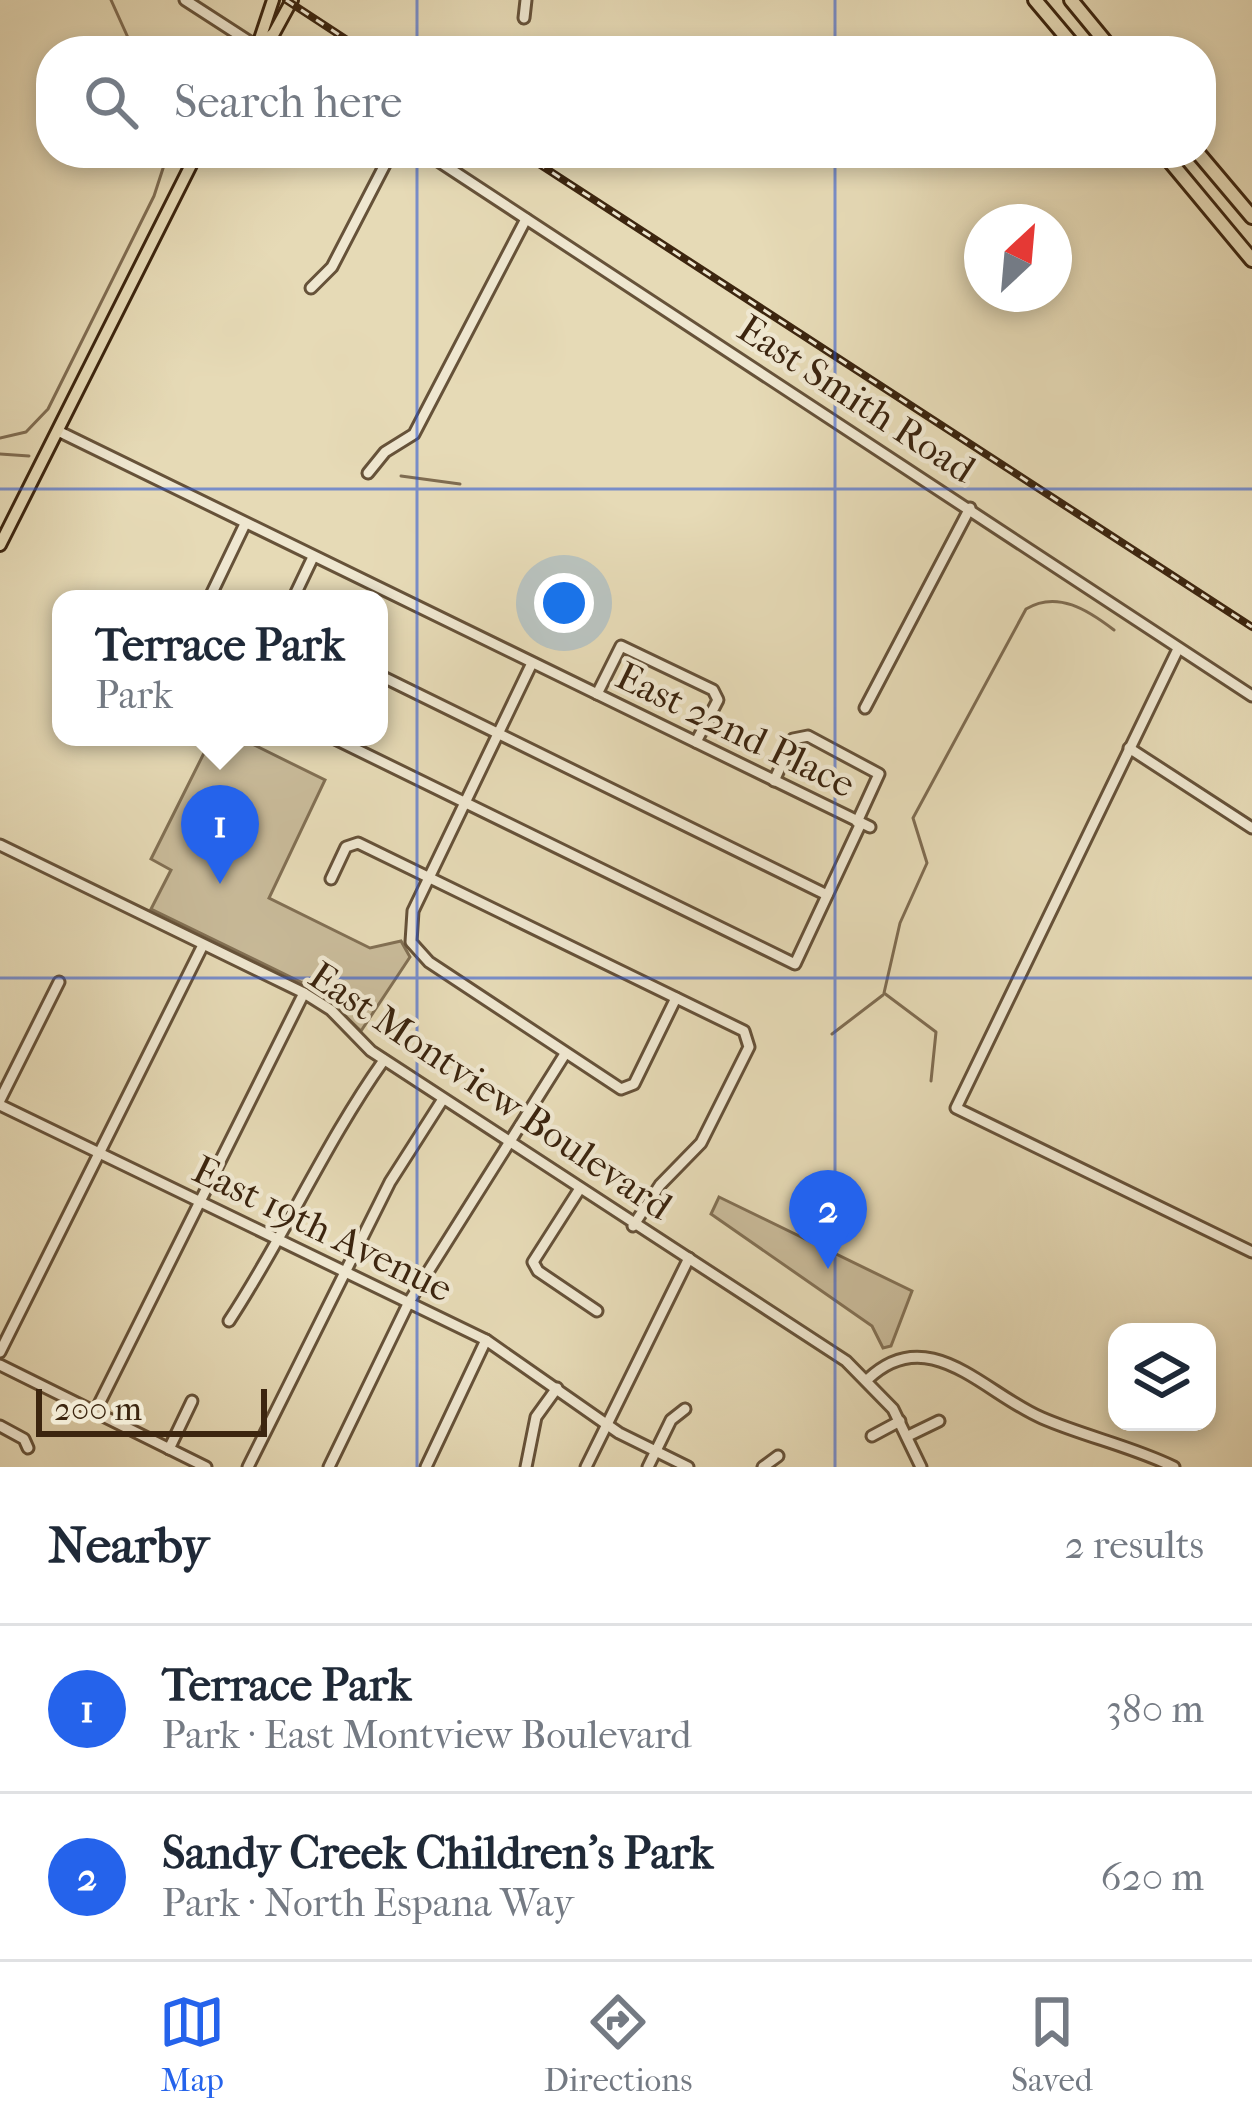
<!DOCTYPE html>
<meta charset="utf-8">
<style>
body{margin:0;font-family:"IM FELL French Canon",serif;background:#f2f2f3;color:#1f2937}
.controls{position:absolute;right:36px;bottom:36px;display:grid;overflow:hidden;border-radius:24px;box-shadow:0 6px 18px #0003}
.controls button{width:108px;height:108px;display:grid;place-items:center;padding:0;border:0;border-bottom:3px solid #e0e1e3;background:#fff;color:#1f2937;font:60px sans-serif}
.compass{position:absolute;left:964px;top:204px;width:108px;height:108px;border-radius:50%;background:#fff;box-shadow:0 6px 18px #0003;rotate:26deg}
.scale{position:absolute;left:36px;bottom:30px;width:231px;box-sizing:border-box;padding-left:12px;border:6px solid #3c250f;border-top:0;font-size:33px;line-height:42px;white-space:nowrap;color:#3c250f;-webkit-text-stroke:9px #efe7d0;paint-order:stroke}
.you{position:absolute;left:564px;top:603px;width:42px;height:42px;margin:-30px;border:9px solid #fff;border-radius:50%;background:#1a73e8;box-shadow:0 0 0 18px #1a73e833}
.badge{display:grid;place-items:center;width:78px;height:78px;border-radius:50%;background:#2563eb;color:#fff;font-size:39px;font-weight:700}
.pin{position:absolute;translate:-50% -99px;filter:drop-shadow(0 3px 6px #0008)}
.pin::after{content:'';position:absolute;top:63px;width:42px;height:36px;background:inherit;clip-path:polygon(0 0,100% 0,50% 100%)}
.popup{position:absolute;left:52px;top:590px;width:336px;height:156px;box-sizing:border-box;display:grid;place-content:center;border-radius:24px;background:#fff;filter:drop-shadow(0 3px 9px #0005);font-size:39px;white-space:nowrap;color:#747a83}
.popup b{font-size:45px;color:#1f2937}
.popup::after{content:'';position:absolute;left:50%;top:100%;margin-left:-24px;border:24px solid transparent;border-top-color:#fff}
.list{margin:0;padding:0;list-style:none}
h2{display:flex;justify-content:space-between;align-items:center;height:156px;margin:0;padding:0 48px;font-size:51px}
h2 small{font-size:39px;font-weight:400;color:#747a83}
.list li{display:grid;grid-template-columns:78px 1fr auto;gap:36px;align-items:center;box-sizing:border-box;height:168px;padding:0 48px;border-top:3px solid #e0e1e3}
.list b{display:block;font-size:45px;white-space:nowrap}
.list p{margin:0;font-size:39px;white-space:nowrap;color:#747a83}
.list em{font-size:39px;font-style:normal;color:#747a83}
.icon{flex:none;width:66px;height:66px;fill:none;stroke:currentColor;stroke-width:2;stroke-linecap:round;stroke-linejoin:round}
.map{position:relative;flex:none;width:1252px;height:1467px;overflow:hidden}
.search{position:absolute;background:#fff;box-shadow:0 6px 18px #0003;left:36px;right:36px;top:36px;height:132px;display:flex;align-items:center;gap:30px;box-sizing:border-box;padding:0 42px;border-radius:48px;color:#747a83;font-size:45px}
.sheet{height:492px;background:#fff}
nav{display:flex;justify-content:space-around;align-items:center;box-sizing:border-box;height:168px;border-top:3px solid #e0e1e3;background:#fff;font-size:33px;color:#747a83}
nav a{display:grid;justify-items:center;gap:6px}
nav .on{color:#2563eb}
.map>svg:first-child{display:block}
</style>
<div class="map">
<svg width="1252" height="1467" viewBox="0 0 1252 1467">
<rect width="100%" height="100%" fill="#e6dab6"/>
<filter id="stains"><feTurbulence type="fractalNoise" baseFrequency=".00167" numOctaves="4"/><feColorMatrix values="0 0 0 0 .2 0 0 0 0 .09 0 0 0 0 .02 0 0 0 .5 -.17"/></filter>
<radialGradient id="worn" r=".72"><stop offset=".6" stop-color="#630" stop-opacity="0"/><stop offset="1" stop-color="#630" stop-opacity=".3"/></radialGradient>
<!-- green -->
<g fill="#c9bb9a" stroke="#827054" stroke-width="3">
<polygon points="212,737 238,737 325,780 269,898 370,948 401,941 410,957 361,1031 319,991 151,909 171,870 151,859"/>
<polygon points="719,1197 912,1291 891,1346 883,1348 872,1326 711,1214"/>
</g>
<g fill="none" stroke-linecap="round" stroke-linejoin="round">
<!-- stream -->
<g stroke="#7f6c51" stroke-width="3">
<polyline points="111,0 134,51"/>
<polyline points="0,438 26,432 48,409 154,196 168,153"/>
<polyline points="0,454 29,456"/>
<polyline points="401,476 460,484"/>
<polyline points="832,1034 883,995"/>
<path d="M931 1081 936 1032 884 993 900 923 927 863 913 818 1026 609C1057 590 1088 610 1114 630"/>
</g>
<!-- minor casing -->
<g stroke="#665239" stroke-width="15">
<g id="minor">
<polyline points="185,0 264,51"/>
<polyline points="524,18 526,0"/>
<polyline points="426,153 1252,696"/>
<polyline points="311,288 332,267 391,153"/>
<polyline points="58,431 870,827"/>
<polyline points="368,473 385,452 414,434 526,219"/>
<polyline points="209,599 245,524"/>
<polyline points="293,599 313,557"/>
<polyline points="1178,649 956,1108 1252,1252"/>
<polyline points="532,663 413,911 411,942 429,962 621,1089 634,1084 676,998"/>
<polyline points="379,675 827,895"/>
<polyline points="597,694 621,646 713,690 718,700 696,742"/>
<polyline points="865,708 970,508"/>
<polyline points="331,737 795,964 861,823"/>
<polyline points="1129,748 1252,828"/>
<polyline points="774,781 793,739 808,736 879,774 857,822"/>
<polyline points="0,845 304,993 331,1010 371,1051 846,1361 893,1409 921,1467"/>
<polyline points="331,879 346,847 358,843 744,1031 749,1047 701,1143 660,1185 633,1226"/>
<polyline points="0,1100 59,982"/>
<polyline points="0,1105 486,1340 619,1433 688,1467"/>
<polyline points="579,1190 533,1262 538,1271 597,1311"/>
<path d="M229 1321C285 1236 325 1143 384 1060"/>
<polyline points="0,1352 203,945"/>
<polyline points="0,1365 206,1467"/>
<path d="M868 1379C929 1321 985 1394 1042 1418 1086 1437 1131 1446 1174 1467"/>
<polyline points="95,1412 304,993"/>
<polyline points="0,1426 24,1439 28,1448"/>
<polyline points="872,1436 900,1421"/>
<polyline points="908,1436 939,1421"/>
<polyline points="169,1449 192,1401"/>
<polyline points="248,1467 390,1182 443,1099"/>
<polyline points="329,1467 409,1302 565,1054"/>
<polyline points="426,1467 486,1340"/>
<polyline points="526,1467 536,1417 557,1388"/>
<polyline points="586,1467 689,1258"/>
<polyline points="648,1467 671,1420 685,1409"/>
<polyline points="763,1467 778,1456"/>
</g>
</g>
<!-- major casing -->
<g stroke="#3c250f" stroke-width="16">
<g id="major">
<polyline points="258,47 274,33 292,0"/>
<polyline points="257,48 273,0"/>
<polyline points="0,545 197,153"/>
</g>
</g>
<!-- highway casing -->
<g stroke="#3c250f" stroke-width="18">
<g id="highway">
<polyline points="1035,0 1078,51"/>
<polyline points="1071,0 1113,51"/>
<polyline points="1163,153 1252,260"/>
<polyline points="1198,153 1252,217"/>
</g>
</g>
<!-- minor -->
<use href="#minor" stroke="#efe7d0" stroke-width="9"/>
<!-- major -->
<use href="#major" stroke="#e6dab6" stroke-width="10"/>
<!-- highway -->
<use href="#highway" stroke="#e6dab6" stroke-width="12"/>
<!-- rail casing -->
<g stroke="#3c250f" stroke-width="8">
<g id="rail">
<polyline points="286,0 364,51"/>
<polyline points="522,153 1252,627"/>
</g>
</g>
<!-- rail -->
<use href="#rail" stroke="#efe7d0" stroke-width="3" stroke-dasharray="9" stroke-linecap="butt"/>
</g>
<!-- grid -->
<path fill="none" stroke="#1d4ed8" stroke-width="3" stroke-opacity="0.55" d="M417 0V51M835 0V51M417 153V1467M835 153V1467M0 489H1252M0 978H1252"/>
<g text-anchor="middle" stroke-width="9" stroke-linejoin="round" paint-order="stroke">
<!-- street labels -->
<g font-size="39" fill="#3c250f" stroke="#efe7d0">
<text transform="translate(857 398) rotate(33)" y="14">East Smith Road</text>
<text transform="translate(736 729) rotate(26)" y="14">East 22nd Place</text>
<text transform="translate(491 1090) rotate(34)" y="14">East Montview Boulevard</text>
<text transform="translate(323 1228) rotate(26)" y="14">East 19th Avenue</text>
</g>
</g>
<rect width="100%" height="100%" filter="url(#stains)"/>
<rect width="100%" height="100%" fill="url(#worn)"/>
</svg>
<div class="controls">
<button><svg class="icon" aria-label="layers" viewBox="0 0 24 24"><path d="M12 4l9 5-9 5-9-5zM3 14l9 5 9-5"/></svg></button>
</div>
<svg class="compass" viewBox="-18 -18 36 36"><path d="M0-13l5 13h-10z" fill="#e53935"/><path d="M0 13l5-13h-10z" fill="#747a83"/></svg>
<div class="scale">200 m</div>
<div class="you"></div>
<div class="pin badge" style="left:220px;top:884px">1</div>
<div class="popup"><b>Terrace Park</b>Park</div>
<div class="pin badge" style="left:828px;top:1269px">2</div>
<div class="search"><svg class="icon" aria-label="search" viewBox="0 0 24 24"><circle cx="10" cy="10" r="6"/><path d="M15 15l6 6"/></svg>Search here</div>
</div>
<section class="sheet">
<h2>Nearby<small>2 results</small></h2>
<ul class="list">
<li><span class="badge">1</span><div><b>Terrace Park</b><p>Park · East Montview Boulevard</p></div><em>380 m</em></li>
<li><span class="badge">2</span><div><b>Sandy Creek Children's Park</b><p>Park · North Espana Way</p></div><em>620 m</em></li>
</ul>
</section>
<nav>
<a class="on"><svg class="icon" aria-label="map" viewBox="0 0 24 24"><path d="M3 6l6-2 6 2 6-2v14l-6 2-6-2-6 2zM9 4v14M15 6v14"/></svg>Map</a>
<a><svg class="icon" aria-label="directions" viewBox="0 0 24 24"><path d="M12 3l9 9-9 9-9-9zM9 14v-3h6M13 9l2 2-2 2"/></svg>Directions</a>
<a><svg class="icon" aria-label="saved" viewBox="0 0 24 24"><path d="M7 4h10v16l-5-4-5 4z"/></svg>Saved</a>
</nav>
